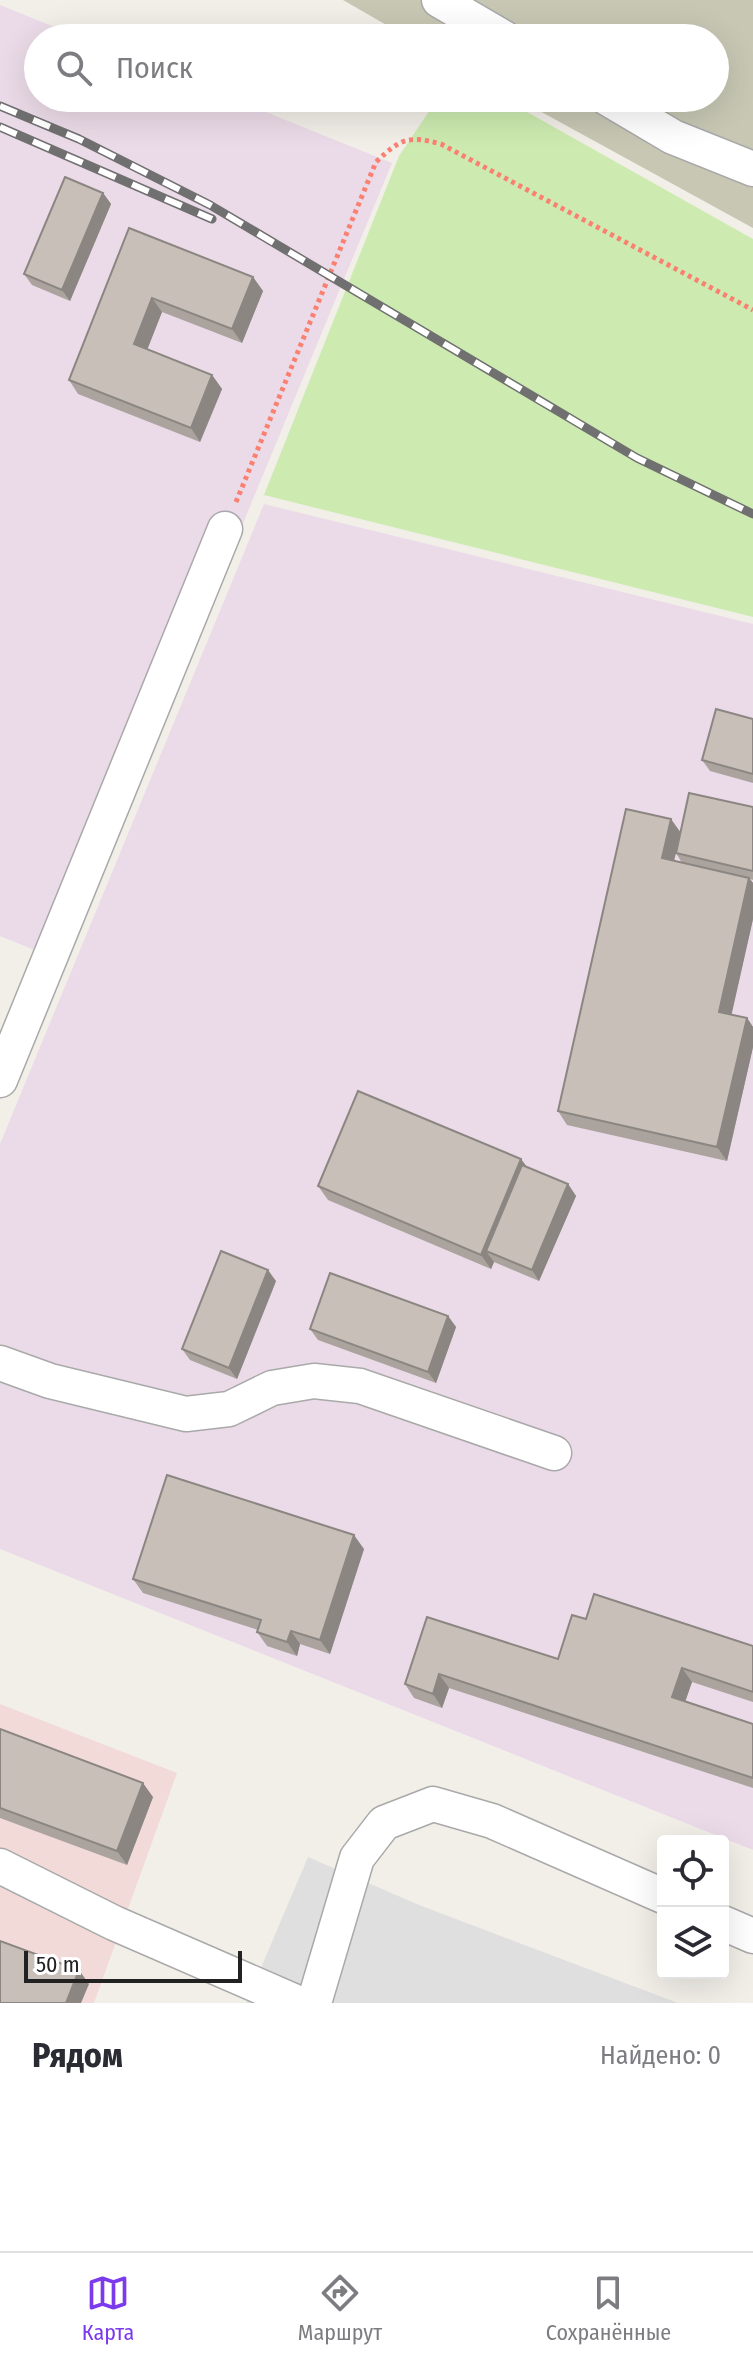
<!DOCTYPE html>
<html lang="ru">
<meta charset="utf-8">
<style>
body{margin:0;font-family:"Fira Sans Condensed",sans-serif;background:#f2f2f3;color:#2b2b33}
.controls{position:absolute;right:24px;bottom:24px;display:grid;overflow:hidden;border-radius:8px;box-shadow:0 8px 32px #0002}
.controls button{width:72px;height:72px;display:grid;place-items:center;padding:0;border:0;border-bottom:2px solid #e1e1e2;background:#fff;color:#2b2b33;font:40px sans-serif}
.scale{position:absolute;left:24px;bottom:20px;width:218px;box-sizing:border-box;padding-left:8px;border:4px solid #222;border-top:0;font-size:22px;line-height:28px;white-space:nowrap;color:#222;-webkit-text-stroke:6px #fff;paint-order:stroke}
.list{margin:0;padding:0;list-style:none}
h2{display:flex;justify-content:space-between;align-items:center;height:104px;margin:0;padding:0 32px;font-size:34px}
h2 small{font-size:26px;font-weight:400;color:#7c7c81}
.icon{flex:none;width:44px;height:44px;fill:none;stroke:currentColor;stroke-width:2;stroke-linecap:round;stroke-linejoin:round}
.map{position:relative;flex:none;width:753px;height:2003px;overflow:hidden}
.search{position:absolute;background:#fff;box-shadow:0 8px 32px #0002;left:24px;right:24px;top:24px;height:88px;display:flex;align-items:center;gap:20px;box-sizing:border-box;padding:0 28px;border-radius:44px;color:#7c7c81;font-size:30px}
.sheet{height:248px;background:#fff}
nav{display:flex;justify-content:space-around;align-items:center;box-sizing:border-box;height:112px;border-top:2px solid #e1e1e2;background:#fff;font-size:22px;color:#7c7c81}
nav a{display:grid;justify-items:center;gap:4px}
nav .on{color:#7c3aed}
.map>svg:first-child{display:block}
</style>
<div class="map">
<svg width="753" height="2003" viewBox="0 0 753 2003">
<rect width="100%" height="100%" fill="#f2efe9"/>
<!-- residential -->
<polygon fill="#e0dfdf" points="308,1857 419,1905 678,2003 246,2003"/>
<!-- commercial -->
<polygon fill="#f2dad9" points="0,1704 177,1773 94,2003 0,2003"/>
<!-- industrial -->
<g fill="#ebdbe8">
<polygon points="0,5 82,38 38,38 38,98 231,98 392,163 62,961 0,936"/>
<polygon points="264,504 753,624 753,1850 0,1549 0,1144"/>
</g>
<!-- construction -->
<polygon fill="#c7c7b4" points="343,0 753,0 753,228 516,98 715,98 715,38 409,38"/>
<!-- grass -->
<polygon fill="#cdebb0" points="438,98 502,98 753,239 753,617 264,495 399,156"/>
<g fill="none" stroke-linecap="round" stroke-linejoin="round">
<!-- minor casing -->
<g stroke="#a9a9a9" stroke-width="37">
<g id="minor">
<polyline points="439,0 504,38"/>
<polyline points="607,98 673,137 753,169"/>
<polyline points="0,1080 225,529"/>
<polyline points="0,1363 50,1381 186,1414 229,1409 272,1388 314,1381 360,1386 554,1453"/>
<polyline points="0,1866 114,1923 298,2003"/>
<polyline points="723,1923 753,1936"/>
<polyline points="314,2003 357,1858 384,1823 433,1804 492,1821 663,1896"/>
</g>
</g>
<!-- path -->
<path stroke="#fa8072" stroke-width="5" stroke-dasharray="4 4" stroke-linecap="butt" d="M236 502 376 162C400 139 408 135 441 144L753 310"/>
<!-- minor -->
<use href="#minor" stroke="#fff" stroke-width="34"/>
<!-- rail casing -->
<g stroke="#707070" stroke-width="9">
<g id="rail">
<polyline points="0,106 79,139 210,205 637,458 753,514"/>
<polyline points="0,127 212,219"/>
</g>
</g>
<!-- rail -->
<use href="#rail" stroke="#fff" stroke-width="6" stroke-dasharray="18" stroke-linecap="butt"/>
</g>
<!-- wall -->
<g fill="#aba49e" fill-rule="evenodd">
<polygon points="103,193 111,204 70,301 32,285 24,274"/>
<polygon points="129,228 253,277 263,291 242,343 162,312 147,349 212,375 222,389 200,442 78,394 69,380"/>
<polygon points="753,719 753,783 710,771 702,760"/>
<path d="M753 807V880L750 879 753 883V919L731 1015 747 1018 753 1027V1047L727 1161 567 1125 558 1111 680 832ZM676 853 682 863 674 861Z"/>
<polygon points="521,1159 527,1167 568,1184 576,1196 539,1281 494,1262 491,1269 328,1200 318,1186"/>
<polygon points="276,1281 237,1379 190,1360 182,1349"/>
<polygon points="448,1316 456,1327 436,1383 318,1340 310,1329"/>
<polygon points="364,1549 330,1654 300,1644 297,1656 267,1646 257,1632 258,1630 143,1593 133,1579"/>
<polygon points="427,1617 558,1659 586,1619 753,1646 753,1702 692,1682 685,1701 753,1724 753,1788 449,1688 442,1708 414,1698 405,1684"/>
<polygon points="0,1729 153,1797 127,1865 0,1818"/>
</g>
<!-- shaded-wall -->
<g fill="#8b8681">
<polygon points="103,193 111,204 70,301 62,290"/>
<polygon points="253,277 263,291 242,343 232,329"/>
<polygon points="152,298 162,312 144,358 134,344"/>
<polygon points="212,375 222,389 200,442 191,428"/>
<polygon points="671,819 681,833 671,872 662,858"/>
<polygon points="749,878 753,883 753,919 729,1026 719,1012"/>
<polygon points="747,1018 753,1027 753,1047 727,1161 717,1147"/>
<polygon points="521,1159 531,1173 486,1251 494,1262 491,1269 481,1255"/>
<polygon points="568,1184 576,1196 539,1281 532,1270"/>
<polygon points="268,1270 276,1281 237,1379 229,1368"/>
<polygon points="448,1316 456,1327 436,1383 428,1372"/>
<polygon points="354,1535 364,1549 330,1654 320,1640"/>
<polygon points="291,1631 300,1644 297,1656 287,1642"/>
<polygon points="682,1668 692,1682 682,1711 672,1697"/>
<polygon points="439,1674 449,1688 442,1708 433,1694"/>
<polygon points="143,1783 153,1797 127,1865 117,1851"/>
<polygon points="79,1970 89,1984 81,2003 66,2003"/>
</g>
<!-- building -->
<g fill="#c7bfb8" stroke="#8b8681" stroke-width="2">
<polygon points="65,177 103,193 62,290 24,274"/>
<polygon points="129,228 253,277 232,329 152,298 134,344 212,375 191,428 69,380"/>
<polygon points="716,709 753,719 753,774 702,760"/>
<polygon points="689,793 753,807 753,871 676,853"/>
<polygon points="626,809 671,819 662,858 749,878 719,1012 747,1018 717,1147 558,1111"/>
<polygon points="358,1091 521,1159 481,1255 318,1186"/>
<polygon points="522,1165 568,1184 532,1270 486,1251"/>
<polygon points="221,1251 268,1270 229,1368 182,1349"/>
<polygon points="330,1273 448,1316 428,1372 310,1329"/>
<polygon points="167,1475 354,1535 320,1640 291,1631 287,1642 257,1632 261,1620 133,1579"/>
<polygon points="594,1594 753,1646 753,1692 682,1668 672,1697 753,1724 753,1778 439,1674 433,1694 405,1684 427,1617 558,1659 572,1615 586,1619"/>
<polygon points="0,1729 143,1783 117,1851 0,1808"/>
<polygon points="0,1941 79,1970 66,2003 0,2003"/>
</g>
</svg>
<div class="controls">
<button><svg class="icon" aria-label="locate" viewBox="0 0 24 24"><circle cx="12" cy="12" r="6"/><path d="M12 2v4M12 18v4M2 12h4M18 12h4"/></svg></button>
<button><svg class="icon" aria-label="layers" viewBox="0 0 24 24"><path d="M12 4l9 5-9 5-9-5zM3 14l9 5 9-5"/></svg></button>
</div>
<div class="scale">50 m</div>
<div class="search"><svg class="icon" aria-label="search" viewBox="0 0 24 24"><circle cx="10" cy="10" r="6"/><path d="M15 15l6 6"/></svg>Поиск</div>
</div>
<section class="sheet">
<h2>Рядом<small>Найдено: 0</small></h2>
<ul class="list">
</ul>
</section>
<nav>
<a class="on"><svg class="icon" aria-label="map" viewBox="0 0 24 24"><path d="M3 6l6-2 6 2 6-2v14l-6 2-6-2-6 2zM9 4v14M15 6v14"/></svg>Карта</a>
<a><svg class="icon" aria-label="directions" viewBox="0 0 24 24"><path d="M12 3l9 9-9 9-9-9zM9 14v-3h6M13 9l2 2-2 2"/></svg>Маршрут</a>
<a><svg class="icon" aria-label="saved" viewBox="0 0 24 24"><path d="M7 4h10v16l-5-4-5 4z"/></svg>Сохранённые</a>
</nav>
